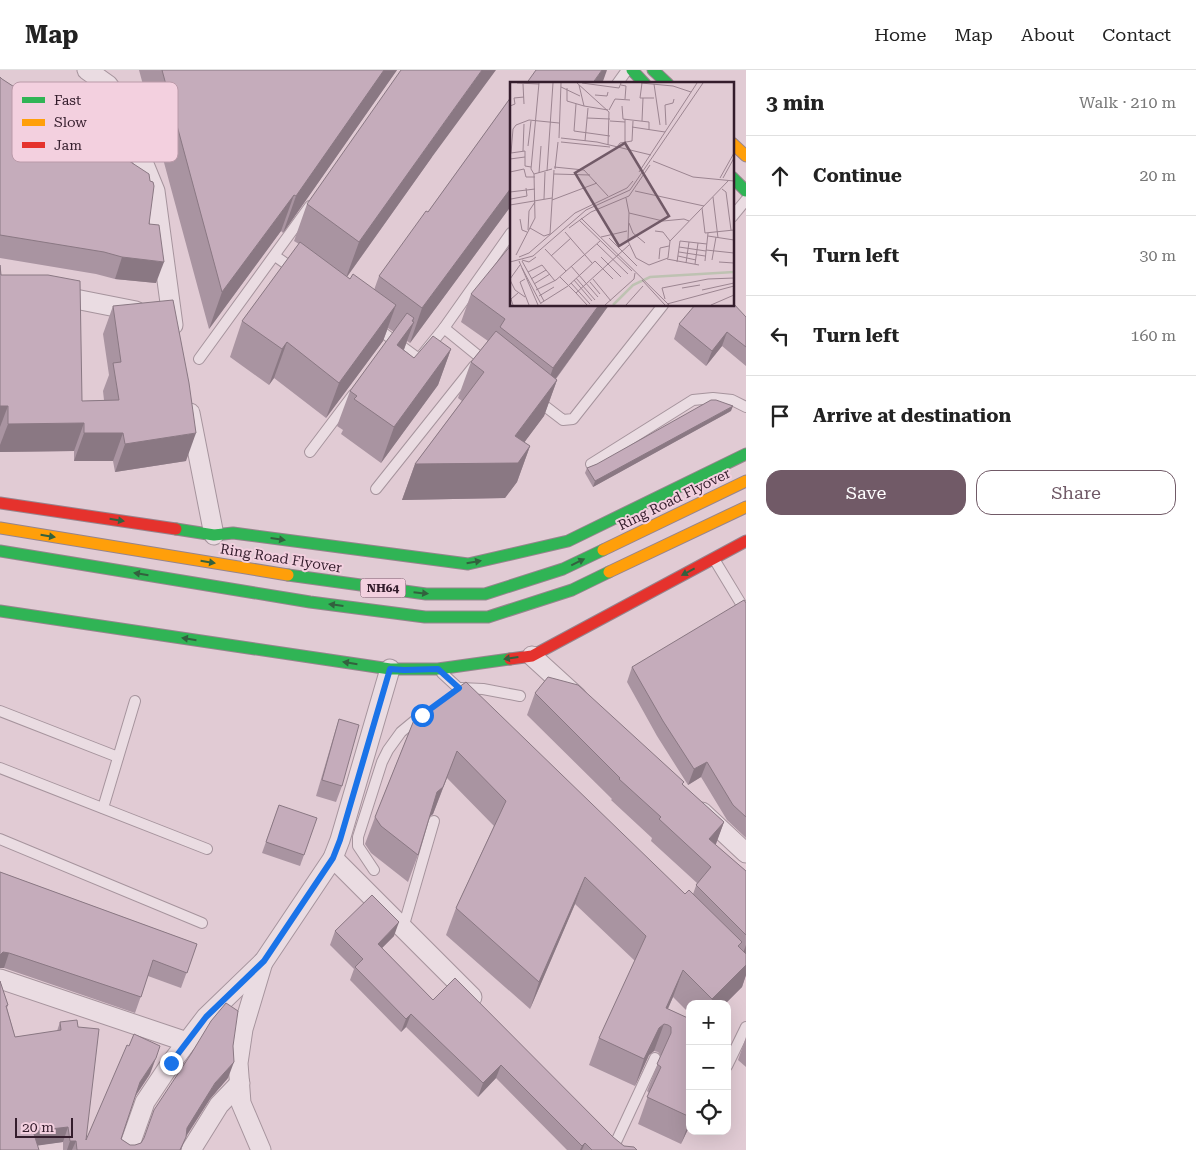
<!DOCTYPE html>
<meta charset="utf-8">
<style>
body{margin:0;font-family:"Roboto Serif",serif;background:#f6f6f6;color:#222}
.controls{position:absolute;right:15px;bottom:15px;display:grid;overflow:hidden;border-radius:10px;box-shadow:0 5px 20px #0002}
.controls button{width:45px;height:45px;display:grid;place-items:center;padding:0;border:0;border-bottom:1px solid #e0e0e0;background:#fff;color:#222;font:25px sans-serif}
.scale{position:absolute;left:15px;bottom:12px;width:58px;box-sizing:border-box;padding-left:5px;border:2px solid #341d2c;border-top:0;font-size:14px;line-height:18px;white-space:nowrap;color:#341d2c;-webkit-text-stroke:4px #f3d0df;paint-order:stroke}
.stop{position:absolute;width:15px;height:15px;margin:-11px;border:4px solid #1a73e8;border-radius:50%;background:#fff}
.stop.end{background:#1a73e8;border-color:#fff;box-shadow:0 1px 5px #0008}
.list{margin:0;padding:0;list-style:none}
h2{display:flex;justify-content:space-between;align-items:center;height:65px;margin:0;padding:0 20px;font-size:21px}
h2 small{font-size:16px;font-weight:400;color:#767676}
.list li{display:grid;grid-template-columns:32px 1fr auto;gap:15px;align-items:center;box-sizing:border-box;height:80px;padding:0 20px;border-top:1px solid #e0e0e0}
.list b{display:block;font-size:19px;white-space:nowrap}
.list em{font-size:16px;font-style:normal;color:#767676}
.actions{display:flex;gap:10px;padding:15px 20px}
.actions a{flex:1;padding:11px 0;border:1px solid #715a67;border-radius:15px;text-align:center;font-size:18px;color:#715a67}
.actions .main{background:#715a67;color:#fff}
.icon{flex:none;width:28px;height:28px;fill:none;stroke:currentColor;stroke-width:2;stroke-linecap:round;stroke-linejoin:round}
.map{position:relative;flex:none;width:746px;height:1080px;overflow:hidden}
header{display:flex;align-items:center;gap:30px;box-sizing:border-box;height:70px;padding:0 25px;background:#fff;border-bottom:1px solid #e0e0e0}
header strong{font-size:24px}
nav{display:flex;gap:28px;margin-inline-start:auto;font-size:18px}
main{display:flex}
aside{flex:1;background:#fff}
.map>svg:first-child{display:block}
</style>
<header>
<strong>Map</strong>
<nav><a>Home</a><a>Map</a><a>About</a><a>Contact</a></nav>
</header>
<main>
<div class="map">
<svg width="746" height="1080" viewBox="0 0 746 1080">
<rect width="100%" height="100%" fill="#e1cbd4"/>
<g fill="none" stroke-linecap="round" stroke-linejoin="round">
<!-- lane casing -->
<g stroke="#a6949d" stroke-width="12">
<g id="lane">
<polyline points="617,14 627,0"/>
<polyline points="732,147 746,130"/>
<polyline points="275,186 295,200"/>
<polyline points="374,256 419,289 444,258 487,293"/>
<polyline points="444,258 511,163"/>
<polyline points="199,289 310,136"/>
<polyline points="537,330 563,350 573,349 663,235"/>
<polyline points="310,382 353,325"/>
<polyline points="591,394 693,330 713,328 732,330 746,337"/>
<polyline points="376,419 474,296"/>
<polyline points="714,489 746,542"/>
<polyline points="442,603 468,627"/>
<polyline points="460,618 483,619 520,626"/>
<polyline points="0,641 118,687"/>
<polyline points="0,698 207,779"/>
<polyline points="103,738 135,631"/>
<polyline points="0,769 202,853"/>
<polyline points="374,800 358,776 358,767 382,692 388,680 401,662 424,643"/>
<polyline points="403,858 434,751"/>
<polyline points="727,996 746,957"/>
<polyline points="616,1072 655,988"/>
</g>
</g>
<!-- street casing -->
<g stroke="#a6949d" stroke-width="21">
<g id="street">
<polyline points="87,0 108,15 116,26 155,121 173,255"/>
<polyline points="55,225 136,241"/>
<polyline points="190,343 214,465"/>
<polyline points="532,586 577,627"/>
<polyline points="702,742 746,783"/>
<polyline points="333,788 472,927"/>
<polyline points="0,909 187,972"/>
<polyline points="128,1080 145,1032 171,993 206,947 264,891 333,788 340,770 390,599"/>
<polyline points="191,1080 219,1035 240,1013"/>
<polyline points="261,1080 241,1033 238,993 243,959 263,892"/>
</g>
</g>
<!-- fast casing -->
<g stroke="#96848d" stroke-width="13">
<g id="fast">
<polyline points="632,0 645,14"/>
<polyline points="653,0 668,14"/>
<polyline points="732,107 746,121"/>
<polyline points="176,459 214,465 233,463 468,494 568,471 746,384"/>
<polyline points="0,481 310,532 425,547 488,547 572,520 609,502"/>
<polyline points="288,505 426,524 485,524 563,499 603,480"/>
<polyline points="0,541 390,599 438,599 510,589"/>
</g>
</g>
<!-- slow casing -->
<g stroke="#96848d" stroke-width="13">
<g id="slow">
<polyline points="732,73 746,86"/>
<polyline points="0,458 288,505"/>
<polyline points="603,480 746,411"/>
<polyline points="609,502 746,437"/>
</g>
</g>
<!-- jam casing -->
<g stroke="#96848d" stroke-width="13">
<g id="jam">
<polyline points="0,433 176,459"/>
<polyline points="510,589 532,586 746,471"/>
</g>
</g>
<!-- lane -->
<use href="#lane" stroke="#eadce2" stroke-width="10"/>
<!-- street -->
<use href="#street" stroke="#eadce2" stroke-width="19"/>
<!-- fast -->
<use href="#fast" stroke="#30b455" stroke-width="11"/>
<!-- slow -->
<use href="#slow" stroke="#ff9f0a" stroke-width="11"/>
<!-- jam -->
<use href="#jam" stroke="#e5322d" stroke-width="11"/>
</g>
<!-- wall -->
<g fill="#a994a1">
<polygon points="139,0 397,0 283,163 281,161 209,259"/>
<polygon points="0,7 2,9 90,68 149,154 156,213 115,209 96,204 0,188"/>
<polygon points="511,27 511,136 410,273 407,271 404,280 414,288 451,279 438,315 381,393 341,364 343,360 337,356 350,321 394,262 388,258 383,271 326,348 274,308 269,315 230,287 242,251 299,174 294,171 307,134 432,87 347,207 374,220 379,206 428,142"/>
<polygon points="0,195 1,205 82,331 104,330 103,321 109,305 103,264 113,236 186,391 115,402 113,391 74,391 74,381 0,382"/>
<polygon points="471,224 511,235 609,235 556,309 557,310 544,346 524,372 530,376 517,412 505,428 402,430 415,394 462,331 458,328 471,292 488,271 461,252"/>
<polygon points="746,247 746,296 722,276 706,296 674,269 679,254"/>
<polygon points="731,341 593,417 585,403 587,398"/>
<polygon points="746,533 746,768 727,750 701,707 688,715 657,666 627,612 632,597"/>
<polygon points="535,623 683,715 724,752 715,775 746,801 746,905 742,917 725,934 690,934 690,944 673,927 668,939 690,949 690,1055 681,1074 638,1054 649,1023 647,1021 661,986 658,982 654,981 649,985 635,1016 589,995 599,968 635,891 575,834 530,939 446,865 456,838 494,756 447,708 433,744 429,747 418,785 408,812 371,783 365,774 375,747 414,650 685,824 693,824 697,813 651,771 652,768 611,730 612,729 527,645"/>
<polygon points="339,649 342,716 336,732 316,726 334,665"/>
<polygon points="279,735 304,785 300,796 262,783"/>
<polygon points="0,802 197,874 181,918 148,906 135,943 4,898"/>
<polygon points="335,861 394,866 382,878 433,930 624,1076 637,1080 567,1080 496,1008 478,1027 406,957 401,962 350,910 354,899 330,875"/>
<polygon points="0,911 8,935 7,938 15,967 57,961 60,952 86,1070 150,1004 135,1027 121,1069 130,1075 135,1075 141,1073 228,1008 210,1029 186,1067 181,1080 63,1080 63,1072 38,1075"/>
<polygon points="746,967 746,997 738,990"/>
</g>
<!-- shaded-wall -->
<g fill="#8a7883">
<polygon points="384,0 397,0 283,163 296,126"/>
<polygon points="482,0 496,0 432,87 346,208 359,172 446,50"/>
<polygon points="602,0 607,0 602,14 592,14"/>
<polygon points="511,118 511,136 410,273 422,238"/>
<polygon points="294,125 281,161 209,259 222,222"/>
<polygon points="122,187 164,192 156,213 115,209"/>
<polygon points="396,235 383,271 326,348 339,313"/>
<polygon points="599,235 609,235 543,326 553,298"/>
<polygon points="414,248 412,255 414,252 401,287 397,275"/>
<polygon points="727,262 722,276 706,296 712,281"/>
<polygon points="287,272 274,308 269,315 282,279"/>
<polygon points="451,279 438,315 381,393 394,357"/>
<polygon points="557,310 544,346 509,393 530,376 517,412 505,428 402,430 415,394 515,366"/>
<polygon points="0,336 8,336 0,357"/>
<polygon points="733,336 731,341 593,417 595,411"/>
<polygon points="84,353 74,381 0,382 0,375 8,354"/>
<polygon points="84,363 123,363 113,391 74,391"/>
<polygon points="196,363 186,391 115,402 125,374"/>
<polygon points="457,681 433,744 427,749 437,722"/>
<polygon points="707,692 701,707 688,715 694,699"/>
<polygon points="724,752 716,774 702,789 709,769"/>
<polygon points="585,807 575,834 530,939 539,912"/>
<polygon points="399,852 394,866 373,887 378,874"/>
<polygon points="746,875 746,883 741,889"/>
<polygon points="3,882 9,883 4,898 0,898 0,885"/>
<polygon points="746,895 746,905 742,917 725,934 711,934 712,929"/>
<polygon points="683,900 673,927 659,958 664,954 654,981 649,985 635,1016 644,989 666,938"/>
<polygon points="411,944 406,957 401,962 406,949"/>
<polygon points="156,988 150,1004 134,1028 140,1012"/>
<polygon points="234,992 228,1008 210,1029 181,1074 187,1058 215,1013"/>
<polygon points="501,995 496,1008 478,1027 483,1013"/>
<polygon points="690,1050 690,1055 681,1074"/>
<polygon points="68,1057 63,1072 28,1077 33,1061"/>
<polygon points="70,1071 76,1071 72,1080 67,1080"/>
<polygon points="585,1073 582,1080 580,1080 582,1076"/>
</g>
<!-- building -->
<g fill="#c5acbb" stroke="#8a7883">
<polygon points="162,0 384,0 296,126 294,125 222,222"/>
<polygon points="401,0 482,0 446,50 359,172 307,134"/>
<polygon points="536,0 602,0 592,14 526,14"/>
<polygon points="0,7 2,9 90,66 90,68 97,70 149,104 150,111 153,112 154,116 149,154 159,155 164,192 122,187 104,182 0,165"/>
<polygon points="511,27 511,118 422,238 379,206 426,141 428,142"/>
<polygon points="300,172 350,209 353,204 396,235 339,313 287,272 282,279 242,251"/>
<polygon points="511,175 511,235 599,235 553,298 500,257 505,249 471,224"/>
<polygon points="0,195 1,205 48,205 80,211 82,331 119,330 113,293 121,292 113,236 173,230 189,313 196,363 125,374 123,363 84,363 84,353 8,354 8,336 0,336"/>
<polygon points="732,232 746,247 746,277 727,262 712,281 679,254 695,235 732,235"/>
<polygon points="407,243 414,248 412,251 414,252 397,275 414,288 433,266 451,279 394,357 354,329 357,326 350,321"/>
<polygon points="496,261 557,310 515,366 530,376 518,393 415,394 484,302 471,292"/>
<polygon points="711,330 716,330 733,336 595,411 587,398 597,394"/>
<polygon points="744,530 746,533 746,747 733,735 707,692 694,699 663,651 632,597"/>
<polygon points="548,607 578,615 684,712 682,714 724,752 709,769 746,801 746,865 696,815 711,797 659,749 661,747 619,709 620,708 535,623"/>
<polygon points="466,612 685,824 689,820 742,872 738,876 746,884 746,895 712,929 683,900 666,938 690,949 690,1047 647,1027 661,997 657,994 671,963 671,957 668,955 664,954 659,958 644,989 599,968 646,866 585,807 539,912 456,838 506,731 457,681 443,717 437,722 418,785 381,756 375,747 414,650"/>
<polygon points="339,649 359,655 342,716 322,710"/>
<polygon points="279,735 317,748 304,785 266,772"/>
<polygon points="0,802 197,874 187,903 153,890 141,927 9,883 3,882 0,885"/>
<polygon points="372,825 399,852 378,874 433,930 455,908 613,1067 624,1076 634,1077 637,1080 592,1080 585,1073 582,1076 501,995 483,1013 411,944 406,949 355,897 363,889 335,861"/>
<polygon points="0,911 8,935 6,936 15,967 61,960 60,952 77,950 78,957 99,959 86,1070 127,975 129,976 134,964 160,976 156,988 140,1012 121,1069 130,1075 135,1075 141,1073 144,1068 154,1040 191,984 211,951 226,933 238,941 233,976 234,992 215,1013 187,1058 186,1067 180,1080 77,1080 76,1071 70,1071 68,1057 33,1061 39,1080 0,1080"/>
</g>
<!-- one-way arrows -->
<defs><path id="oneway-solid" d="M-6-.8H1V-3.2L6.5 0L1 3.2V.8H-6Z" transform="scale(1.25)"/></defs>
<g fill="#32613e">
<use href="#oneway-solid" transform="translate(117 450) rotate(9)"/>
<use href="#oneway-solid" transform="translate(48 466) rotate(9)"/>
<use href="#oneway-solid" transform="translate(278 469) rotate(8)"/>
<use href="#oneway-solid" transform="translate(208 492) rotate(9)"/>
<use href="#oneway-solid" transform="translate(474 492) rotate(-10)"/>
<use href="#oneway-solid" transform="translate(578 492) rotate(-26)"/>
<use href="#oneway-solid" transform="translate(688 502) rotate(152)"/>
<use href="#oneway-solid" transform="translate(141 504) rotate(-171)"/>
<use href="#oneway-solid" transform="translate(421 523) rotate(6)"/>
<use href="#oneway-solid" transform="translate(336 535) rotate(-173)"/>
<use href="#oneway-solid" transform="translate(189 569) rotate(-171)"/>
<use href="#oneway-solid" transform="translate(511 588) rotate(172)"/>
<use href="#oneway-solid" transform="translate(350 593) rotate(-171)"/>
</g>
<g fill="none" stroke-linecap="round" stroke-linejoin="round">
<!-- route -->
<polyline stroke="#1a73e8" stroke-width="6" points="171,993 206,947 264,891 333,788 340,770 390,599 404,600 438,599 459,618 422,645"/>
</g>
<g text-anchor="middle" stroke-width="4" stroke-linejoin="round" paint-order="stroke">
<!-- shield labels -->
<rect fill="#f3d0df" stroke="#6d5362" stroke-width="1" x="360.5" y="508.5" width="45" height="19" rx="4"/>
<g font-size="12" font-weight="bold" fill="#341d2c">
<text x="383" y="522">NH64</text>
</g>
<!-- street labels -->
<g font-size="14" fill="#341d2c" stroke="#f3d0df">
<text transform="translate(674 429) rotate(-26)" y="5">Ring Road Flyover</text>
<text transform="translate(281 488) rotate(9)" y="5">Ring Road Flyover</text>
</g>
</g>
<!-- overview -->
<g transform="translate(510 12)">
<rect width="224" height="224" fill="#e1cbd4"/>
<path fill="none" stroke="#bec2b2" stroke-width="2.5" d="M103 223 123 203 140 195 224 190"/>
<path fill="none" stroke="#9c8591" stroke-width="1" d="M7 1 29 2M67 1 99 30 98 63M72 1 109 6 111 1M131 1 163 4 181 10M132 1 130 16H144M13 2 14 22M144 2 150 43M69 3 74 24 98 28M111 3 116 4 115 17M51 5 70 14M57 6V19L74 24M85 13 97 14 98 10M66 22 64 49 100 54M0 24 5 22 4 16 14 15M112 24 113 37 139 40V48M99 28 105 17 120 18M77 36 100 37M100 39 115 40M132 39 133 16M156 43 155 23 163 21 164 17M122 45 155 50M49 56 51 1M51 56 87 60 141 73M75 59 78 26M51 60 100 65M115 60V37M18 64 21 39M107 65 110 61 122 59 123 39M13 69 14 42M1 71 3 47 6 43 19 38 49 41M1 71 15 69V84L21 85M0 77 15 75M143 79 183 95 224 99M44 85 74 88 98 114M45 87 48 60M37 89 43 1M0 90 14 87 16 95H25M129 90 187 1M29 91 31 64M24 92 21 87 29 1M44 92 80 93M210 96 224 71M213 96 224 76M212 107 216 110 221 148M125 109 194 124M0 110 25 107M203 115 208 156M116 116 119 131 118 159 126 176 139 183 158 176 160 159 219 98M1 117 17 114 16 106M34 117 35 90M42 118 87 101M0 123 42 116M192 126 195 151 224 148M119 131 153 139 174 137 179 139M71 136 159 223M10 137 12 148 17 150M69 138 122 189M119 141 123 151 135 161M20 146 34 154 40 152 44 88M59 146 81 130 119 114 140 83M18 148 19 129 25 120M145 149 153 150 160 159M55 150 82 181M198 154 224 158M91 155 117 149M99 156 127 184M87 162 118 192M169 165 196 169M35 167 56 189M196 168 224 171M169 170 195 174M6 173 25 136 24 92 42 87M41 174 61 156M168 174 186 178M9 175 19 171 65 131 117 106 123 99M91 175 111 195M149 177 150 166 159 164M157 177 189 183M12 178 19 180 26 175M202 178 206 155M9 179 28 223M12 179 34 219M195 179 198 151M0 180 23 174 76 128 120 108 193 1M167 180 170 159 197 162M209 180 224 181M176 181 179 160M185 182 188 161M61 184 88 215M12 186 31 222M18 190 32 183 45 199M50 195 66 211 119 163M66 196 85 218M0 197 10 183M15 197 10 200 19 223M21 197 36 188M83 197 101 219M0 198 5 208 15 215M64 198 82 219M132 198 155 223M80 200 90 212M61 201 80 222M24 202 40 192M172 206 190 203M26 208 46 198 90 159M192 208 224 201M66 211 77 223M29 214 44 205M155 217 152 206 198 197 224 196M31 221 58 204 85 179 103 197M157 222 224 204M3 223 1 217 8 211M95 223 124 197 125 191M116 223 133 204M201 223 224 213"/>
<path fill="#715a67" fill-opacity="0.15" stroke="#715a67" stroke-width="2.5" d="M115 61 159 134 109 164 65 91Z"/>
<rect width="224" height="224" fill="none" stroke="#341d2c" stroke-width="2.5"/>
</g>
<!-- legend -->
<rect x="12" y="12" width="166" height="80" rx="8" fill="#f3d0df" stroke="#ba9aa9" stroke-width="1"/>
<rect x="22" y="27" width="23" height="6" fill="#30b455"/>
<rect x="22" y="49" width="23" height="7" fill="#ff9f0a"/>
<rect x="22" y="72" width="23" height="6" fill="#e5322d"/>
<g font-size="14" fill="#341d2c">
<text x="54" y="35">Fast</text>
<text x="54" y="57">Slow</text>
<text x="54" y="80">Jam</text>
</g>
</svg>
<div class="controls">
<button>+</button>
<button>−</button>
<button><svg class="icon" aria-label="locate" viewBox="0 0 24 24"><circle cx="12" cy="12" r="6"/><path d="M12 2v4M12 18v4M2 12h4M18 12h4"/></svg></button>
</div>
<div class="scale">20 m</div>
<div class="stop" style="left:422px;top:645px"></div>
<div class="stop end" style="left:171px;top:993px"></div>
</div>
<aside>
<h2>3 min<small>Walk · 210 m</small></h2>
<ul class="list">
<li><svg class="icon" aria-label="ahead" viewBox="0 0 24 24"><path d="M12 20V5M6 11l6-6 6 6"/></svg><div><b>Continue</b></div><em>20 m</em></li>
<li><svg class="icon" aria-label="left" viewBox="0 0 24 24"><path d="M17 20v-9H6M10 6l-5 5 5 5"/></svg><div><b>Turn left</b></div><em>30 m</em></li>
<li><svg class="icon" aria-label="left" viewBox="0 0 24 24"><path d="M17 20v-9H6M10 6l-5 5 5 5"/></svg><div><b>Turn left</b></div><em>160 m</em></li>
<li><svg class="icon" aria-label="arrive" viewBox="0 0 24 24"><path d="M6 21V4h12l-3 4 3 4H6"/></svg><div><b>Arrive at destination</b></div></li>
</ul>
<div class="actions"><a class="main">Save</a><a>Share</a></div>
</aside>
</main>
